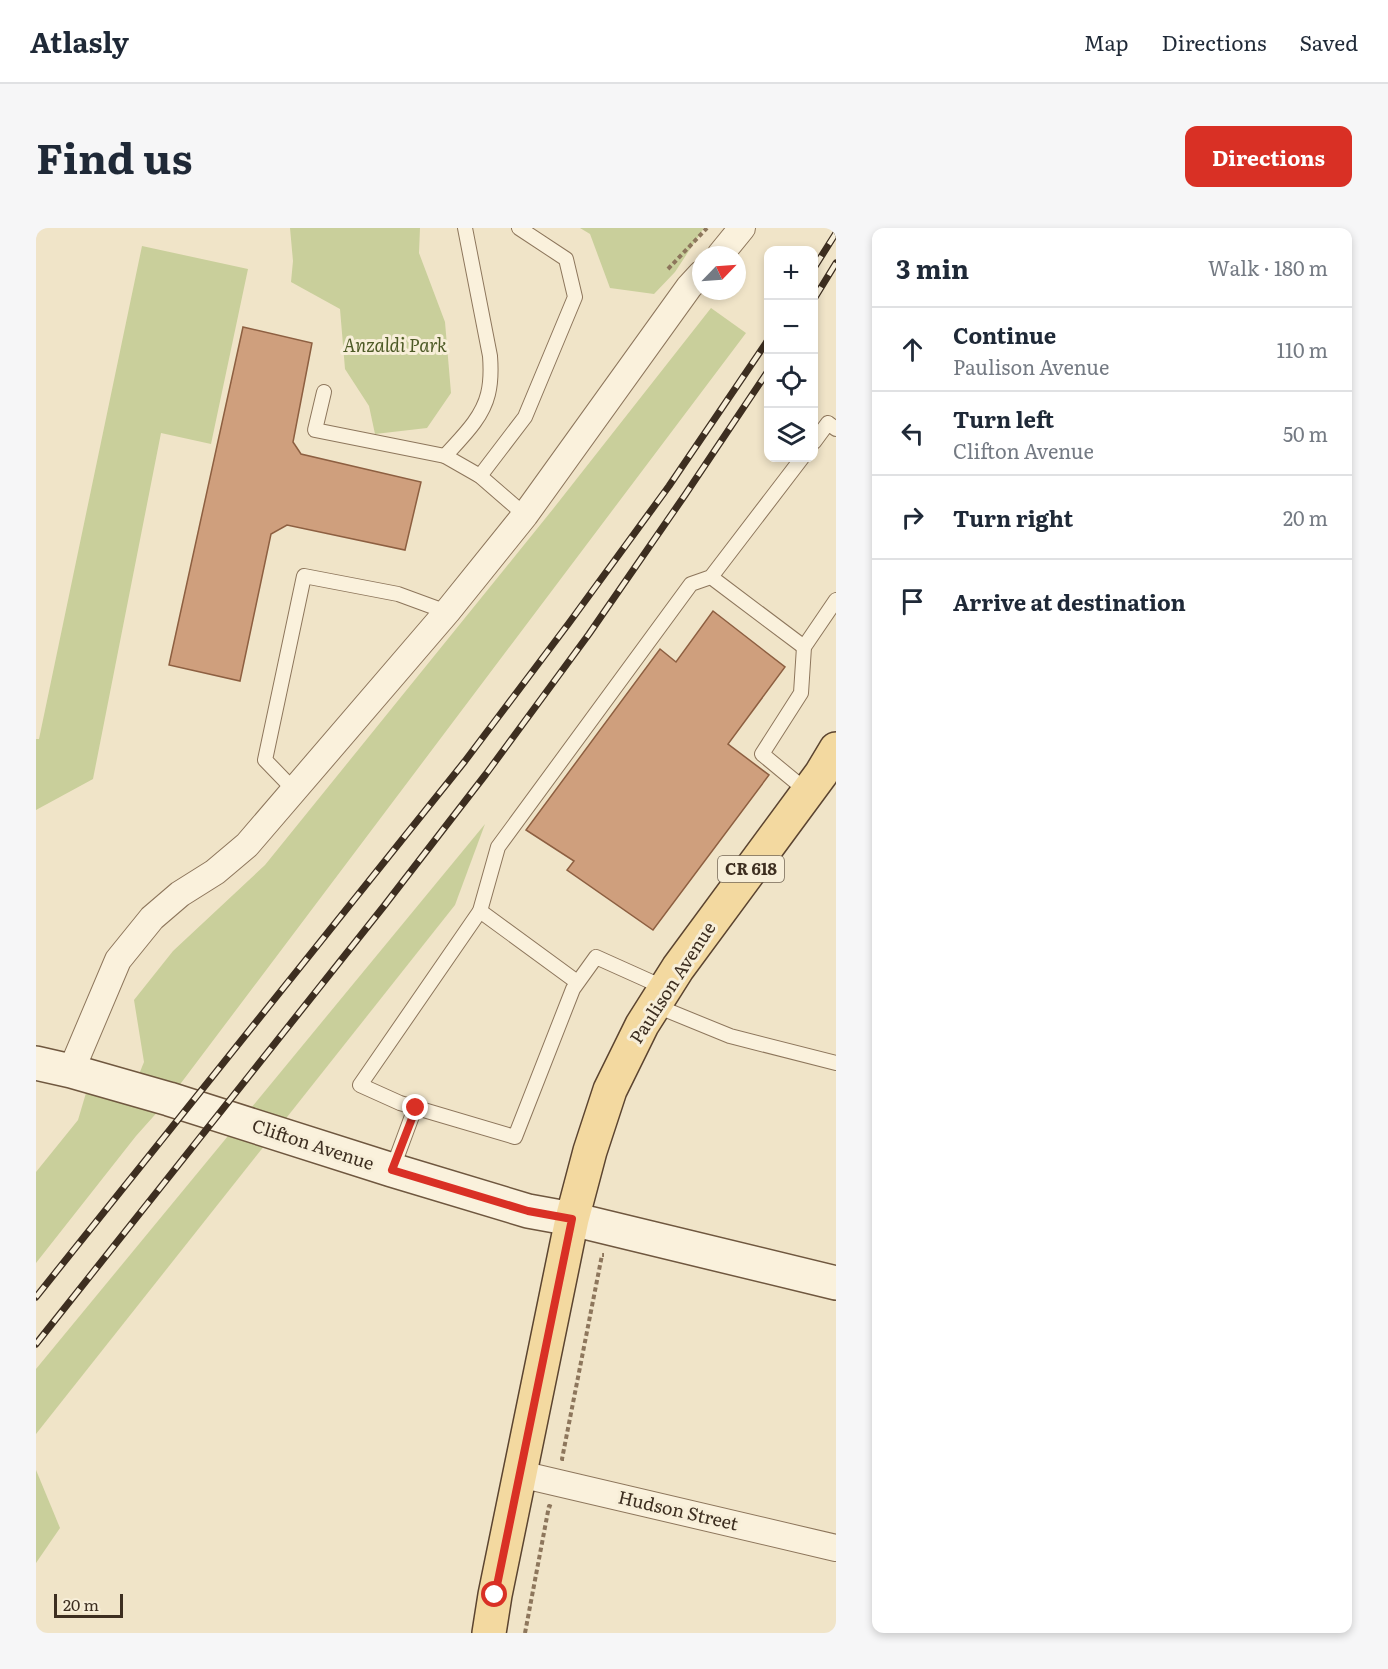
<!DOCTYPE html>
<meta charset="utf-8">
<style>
body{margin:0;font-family:Literata,serif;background:#f6f6f7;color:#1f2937}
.controls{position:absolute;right:18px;top:18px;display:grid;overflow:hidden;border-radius:12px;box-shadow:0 3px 9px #0003}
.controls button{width:54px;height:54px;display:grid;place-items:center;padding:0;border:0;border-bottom:2px solid #e0e1e3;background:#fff;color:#1f2937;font:30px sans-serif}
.compass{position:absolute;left:656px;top:18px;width:54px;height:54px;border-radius:50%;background:#fff;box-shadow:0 3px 9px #0003;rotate:65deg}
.scale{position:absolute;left:18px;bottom:15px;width:69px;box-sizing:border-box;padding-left:6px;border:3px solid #3d2e20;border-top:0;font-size:16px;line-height:21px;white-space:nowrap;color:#3d2e20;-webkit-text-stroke:4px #f7eed8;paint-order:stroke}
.stop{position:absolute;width:18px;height:18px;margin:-14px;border:4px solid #d93025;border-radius:50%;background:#fff}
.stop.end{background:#d93025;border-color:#fff;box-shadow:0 2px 6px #0008}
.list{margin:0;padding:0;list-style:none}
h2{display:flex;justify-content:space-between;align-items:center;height:78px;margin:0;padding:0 24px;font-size:26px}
h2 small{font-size:20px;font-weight:400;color:#747a83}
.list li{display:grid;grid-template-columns:39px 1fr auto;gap:18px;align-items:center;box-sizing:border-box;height:84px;padding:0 24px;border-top:2px solid #e0e1e3}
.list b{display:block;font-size:22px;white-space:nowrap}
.list p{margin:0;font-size:20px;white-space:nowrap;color:#747a83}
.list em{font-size:20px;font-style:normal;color:#747a83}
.icon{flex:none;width:33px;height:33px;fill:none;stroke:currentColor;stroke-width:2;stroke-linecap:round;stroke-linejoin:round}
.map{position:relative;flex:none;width:800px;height:1405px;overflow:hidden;border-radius:12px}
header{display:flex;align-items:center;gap:36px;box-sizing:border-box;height:84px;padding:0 30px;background:#fff;border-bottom:2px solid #e0e1e3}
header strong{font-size:28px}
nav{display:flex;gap:33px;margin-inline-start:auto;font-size:21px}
.intro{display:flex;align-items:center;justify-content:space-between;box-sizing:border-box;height:144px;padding:0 36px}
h1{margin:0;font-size:42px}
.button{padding:15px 27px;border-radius:12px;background:#d93025;color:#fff;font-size:21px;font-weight:700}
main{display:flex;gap:36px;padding:0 36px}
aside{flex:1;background:#fff;border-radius:12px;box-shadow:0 3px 9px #0003}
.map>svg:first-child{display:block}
</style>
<header>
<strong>Atlasly</strong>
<nav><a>Map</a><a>Directions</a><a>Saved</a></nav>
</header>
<div class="intro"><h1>Find us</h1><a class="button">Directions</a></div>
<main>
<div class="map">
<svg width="800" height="1405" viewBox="0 0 800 1405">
<rect width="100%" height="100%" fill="#f0e4c8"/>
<!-- green -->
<g fill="#c9cf9b">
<polygon points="254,0 384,0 383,25 409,94 415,165 391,200 339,206 333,178 309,141 304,81 255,54 257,33"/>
<polygon points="544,0 668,0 639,44 618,66 574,60 554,6"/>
<polygon points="106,18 212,41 175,216 125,205 57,551 0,582 0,511 3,511"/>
<polygon points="675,80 710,105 133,871 100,908 0,1035 0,944 42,892 55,848 97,861 108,834 98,772 137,723 229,637 517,281"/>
<polygon points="449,596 419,677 0,1206 0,1141"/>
<polygon points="0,1242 24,1300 0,1335"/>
</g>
<!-- building -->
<g fill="#cf9f7d" stroke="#8d5f41" stroke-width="1.5">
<polygon points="207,99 276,115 257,214 265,226 385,254 369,322 251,297 235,306 204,453 133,437"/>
<polygon points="677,383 749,439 692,516 733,547 617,702 531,642 538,633 490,602 624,421 640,434"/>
</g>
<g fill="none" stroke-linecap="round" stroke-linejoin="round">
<!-- lane casing -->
<g stroke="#8d765c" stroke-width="16">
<g id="lane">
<path d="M429 0 454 128C455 141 455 154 452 166 446 191 425 210 409 228L444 248 489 287"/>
<polyline points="288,164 279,202 409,228"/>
<polyline points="778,214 792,195 800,201"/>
<polyline points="444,248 489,189 539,69 530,31 483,0"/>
<polyline points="675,349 768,419"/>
<polyline points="258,562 229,532 268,348 362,366 411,384"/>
<polyline points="772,564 726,526 765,465 768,419 800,372"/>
<polyline points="444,683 541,754"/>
<polyline points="629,760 560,729 537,761 479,909 364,875 324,857 444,683 462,619 655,356 675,349 766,230"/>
<polyline points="618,777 694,808 800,835"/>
<polyline points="356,942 379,880"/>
</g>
</g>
<!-- street casing -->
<g stroke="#8d765c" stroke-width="28">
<g id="street">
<polyline points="684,27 706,0"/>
<polyline points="35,843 82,732 116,690 144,666 179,644 211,617 411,384 489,287 653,59 665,46"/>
<polyline points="484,1246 800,1320"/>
</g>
</g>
<!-- secondary casing -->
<g stroke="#6f573f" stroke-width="36">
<polyline id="secondary" points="0,835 35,843 133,871 356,942 492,983 536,991 800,1055"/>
</g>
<!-- primary casing -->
<g stroke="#5b4430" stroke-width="36">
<polyline id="primary" points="453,1405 459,1367 536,991 554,923 574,862 606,797 642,740 785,546 800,521"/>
</g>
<!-- path -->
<g stroke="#8d765c" stroke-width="4" stroke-dasharray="4.5 3" stroke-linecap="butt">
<polyline points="632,41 671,0"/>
<polyline points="528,1231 526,1231 566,1027 568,1027"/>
<polyline points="489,1405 513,1278 516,1279"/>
</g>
<!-- lane -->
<use href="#lane" stroke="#faf1dc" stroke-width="14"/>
<!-- street -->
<use href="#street" stroke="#faf1dc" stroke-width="26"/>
<!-- secondary -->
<use href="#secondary" stroke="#faf1dc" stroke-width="33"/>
<!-- primary -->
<use href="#primary" stroke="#f3d9a0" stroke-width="33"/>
<!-- rail casing -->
<g stroke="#3d2e20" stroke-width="7">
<g id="rail">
<polyline points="778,40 800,5"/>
<polyline points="778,71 800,35"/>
<polyline points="0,1069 429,533 533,395 633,258 732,112"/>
<polyline points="0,1116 348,678 450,546 553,406 649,267 732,143"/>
</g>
</g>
<!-- rail -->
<use href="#rail" stroke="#f7eed8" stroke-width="4.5" stroke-dasharray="14" stroke-linecap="butt"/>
</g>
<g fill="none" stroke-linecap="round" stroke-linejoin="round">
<!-- route -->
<polyline stroke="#d93025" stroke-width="8" points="380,880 356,942 492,983 536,991 459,1367"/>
</g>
<g text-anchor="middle" stroke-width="6" stroke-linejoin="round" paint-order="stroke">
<!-- shield labels -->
<rect fill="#f7eed8" stroke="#756857" stroke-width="1.5" x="682" y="628" width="66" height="26" rx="4.5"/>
<g font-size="16" font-weight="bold" fill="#3d2e20">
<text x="715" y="647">CR 618</text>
</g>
<!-- park labels -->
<g font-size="18" font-style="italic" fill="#4d5a26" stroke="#f7eed8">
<text x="359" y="124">Anzaldi Park</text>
</g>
<!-- street labels -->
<g font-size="18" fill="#3d2e20" stroke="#f7eed8">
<text transform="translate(637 755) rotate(-57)" y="6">Paulison Avenue</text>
<text transform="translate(277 917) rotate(18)" y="6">Clifton Avenue</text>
<text transform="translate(642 1283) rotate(13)" y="6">Hudson Street</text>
</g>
</g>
</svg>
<div class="controls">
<button>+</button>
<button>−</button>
<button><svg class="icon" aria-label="locate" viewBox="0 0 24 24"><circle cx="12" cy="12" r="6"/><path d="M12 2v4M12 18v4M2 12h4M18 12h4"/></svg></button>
<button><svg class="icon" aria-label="layers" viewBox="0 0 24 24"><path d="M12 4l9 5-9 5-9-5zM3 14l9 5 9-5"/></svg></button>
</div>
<svg class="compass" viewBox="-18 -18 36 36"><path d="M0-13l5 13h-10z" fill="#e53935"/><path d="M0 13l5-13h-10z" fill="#747a83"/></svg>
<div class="scale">20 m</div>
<div class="stop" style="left:459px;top:1367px"></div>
<div class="stop end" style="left:380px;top:880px"></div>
</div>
<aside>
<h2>3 min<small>Walk · 180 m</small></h2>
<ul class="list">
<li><svg class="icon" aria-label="ahead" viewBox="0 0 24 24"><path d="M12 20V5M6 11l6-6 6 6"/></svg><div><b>Continue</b><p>Paulison Avenue</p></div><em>110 m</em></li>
<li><svg class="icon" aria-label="left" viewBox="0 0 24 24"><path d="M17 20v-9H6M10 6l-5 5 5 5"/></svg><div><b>Turn left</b><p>Clifton Avenue</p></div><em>50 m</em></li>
<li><svg class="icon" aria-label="right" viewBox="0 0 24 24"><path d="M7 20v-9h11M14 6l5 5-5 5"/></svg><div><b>Turn right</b></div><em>20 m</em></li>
<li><svg class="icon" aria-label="arrive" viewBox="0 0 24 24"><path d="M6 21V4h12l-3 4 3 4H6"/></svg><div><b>Arrive at destination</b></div></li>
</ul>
</aside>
</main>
